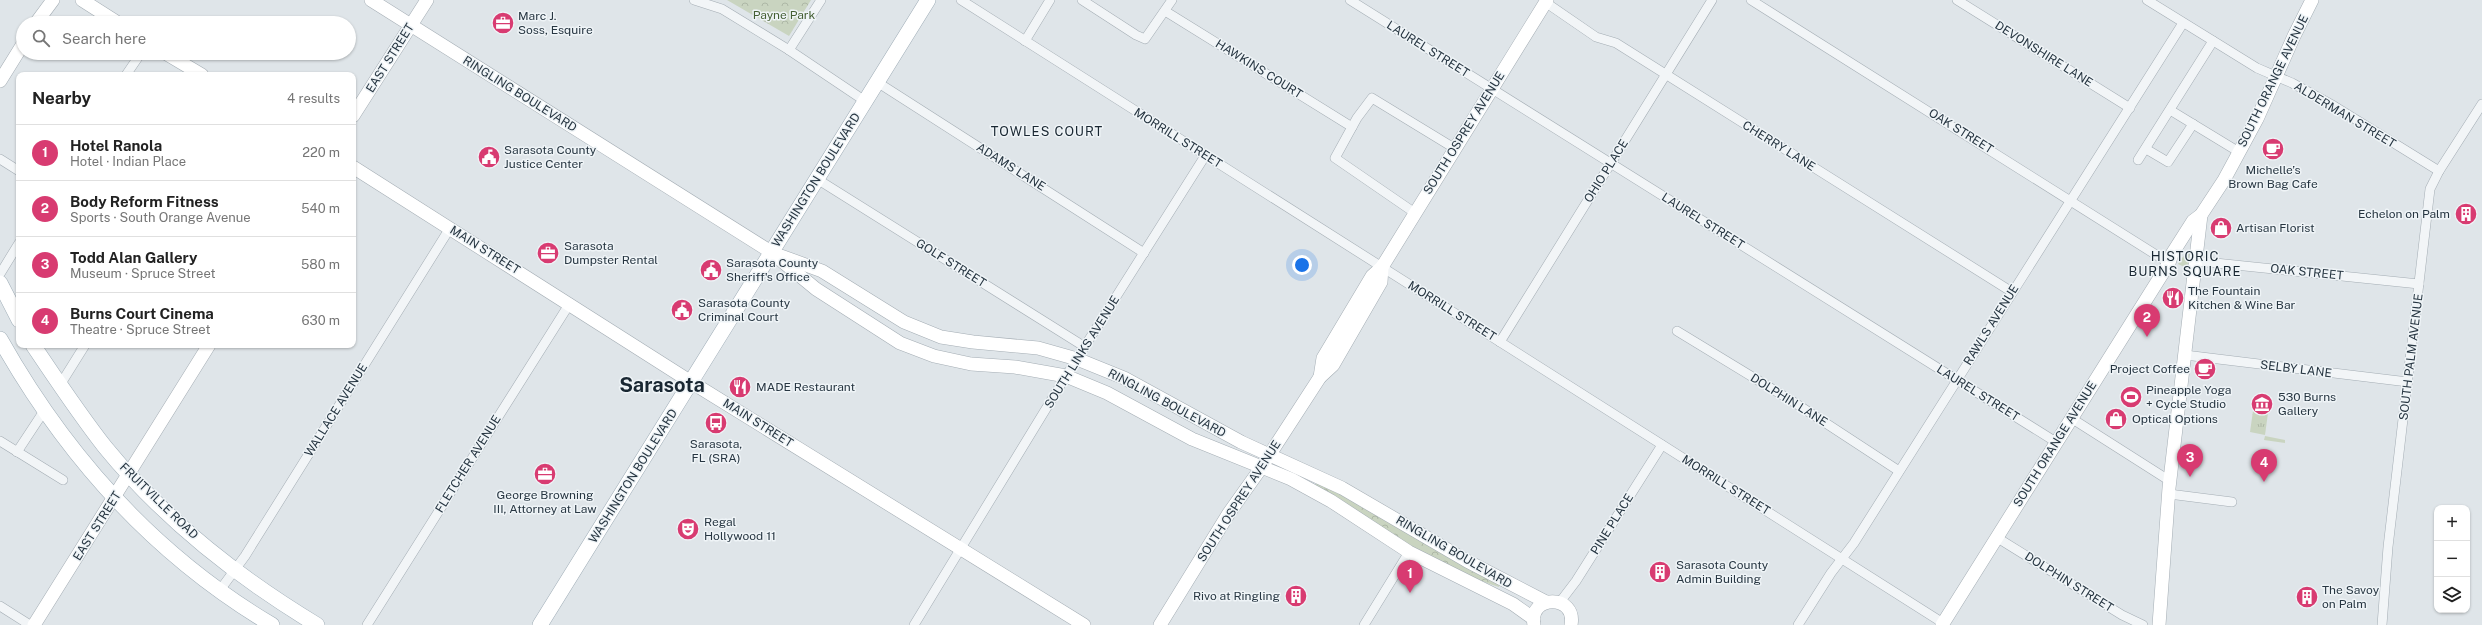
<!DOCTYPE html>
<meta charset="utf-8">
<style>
body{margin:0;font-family:"Public Sans",sans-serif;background:#f6f6f6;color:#222}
.controls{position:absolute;right:12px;bottom:12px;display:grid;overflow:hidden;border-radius:8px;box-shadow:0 1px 3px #0004}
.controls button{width:36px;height:36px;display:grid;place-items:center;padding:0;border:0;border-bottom:1px solid #e0e0e0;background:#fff;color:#222;font:20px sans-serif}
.you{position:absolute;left:1302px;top:265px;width:14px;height:14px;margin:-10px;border:3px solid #fff;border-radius:50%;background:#1a73e8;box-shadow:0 0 0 6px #1a73e833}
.badge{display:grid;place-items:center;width:26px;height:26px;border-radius:50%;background:#d83b71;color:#fff;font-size:13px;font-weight:700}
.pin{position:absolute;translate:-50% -33px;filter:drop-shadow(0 1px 2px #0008)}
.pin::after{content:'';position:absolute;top:21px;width:14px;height:12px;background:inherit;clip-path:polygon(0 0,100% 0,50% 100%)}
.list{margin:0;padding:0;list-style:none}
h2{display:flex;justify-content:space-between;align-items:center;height:52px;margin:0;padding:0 16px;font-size:17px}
h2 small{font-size:13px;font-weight:400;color:#767676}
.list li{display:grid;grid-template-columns:26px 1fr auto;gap:12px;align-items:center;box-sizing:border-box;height:56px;padding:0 16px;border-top:1px solid #e0e0e0}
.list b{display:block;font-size:15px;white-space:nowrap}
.list p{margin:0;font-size:13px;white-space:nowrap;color:#767676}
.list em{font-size:13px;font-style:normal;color:#767676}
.icon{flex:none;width:22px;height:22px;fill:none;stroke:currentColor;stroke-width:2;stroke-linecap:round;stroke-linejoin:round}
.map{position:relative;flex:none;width:2482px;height:625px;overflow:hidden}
.search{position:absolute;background:#fff;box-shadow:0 1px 3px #0004;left:16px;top:16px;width:340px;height:44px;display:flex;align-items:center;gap:10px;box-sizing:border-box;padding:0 14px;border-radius:22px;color:#767676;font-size:15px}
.panel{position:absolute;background:#fff;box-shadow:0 1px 3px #0004;left:16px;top:72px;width:340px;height:276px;border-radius:8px}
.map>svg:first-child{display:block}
</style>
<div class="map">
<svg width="2482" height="625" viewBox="0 0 2482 625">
<defs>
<pattern id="grass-tufts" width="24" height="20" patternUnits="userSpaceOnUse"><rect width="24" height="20" fill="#c9d4c0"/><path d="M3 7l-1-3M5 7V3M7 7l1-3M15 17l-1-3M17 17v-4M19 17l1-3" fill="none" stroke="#adb7a6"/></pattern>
<pattern id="park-crowns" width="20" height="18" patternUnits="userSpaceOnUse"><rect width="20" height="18" fill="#c9d4c0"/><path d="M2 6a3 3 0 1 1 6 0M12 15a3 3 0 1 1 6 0" fill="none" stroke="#adb7a6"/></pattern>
</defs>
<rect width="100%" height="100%" fill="#dfe5e9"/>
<!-- grass -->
<g fill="url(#grass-tufts)">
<polygon points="2253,411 2268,413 2265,435 2250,432"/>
<polygon points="2265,436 2285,440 2285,443 2264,440"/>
</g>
<!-- park -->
<g fill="url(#park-crowns)">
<polygon points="727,0 811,0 789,36"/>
<path d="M1317 483 1367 505 1501 582 1499 587C1432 566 1375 521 1315 485Z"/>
</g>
<!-- garden -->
<polygon fill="#c9d4c0" points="2187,251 2191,252 2189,269 2178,264"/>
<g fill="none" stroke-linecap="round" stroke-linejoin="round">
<!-- street casing -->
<g stroke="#a4adb4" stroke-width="10">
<g id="street">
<polyline points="694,0 722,9 789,50 865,101"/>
<polyline points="961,0 1943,623"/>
<polyline points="1082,0 1136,35 1145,39 1172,0"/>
<polyline points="1350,0 2056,442"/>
<polyline points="1751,0 2169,263"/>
<polyline points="1957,0 2130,108"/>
<polyline points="2147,0 2257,68 2292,83 2334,106 2439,171"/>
<polyline points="1545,2 1596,37 1616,43 2012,292"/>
<polyline points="1165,11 1352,127"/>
<polyline points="1025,41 1050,0"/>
<polyline points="789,50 821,0"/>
<polyline points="126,75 141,53"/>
<polyline points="877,82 1144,253"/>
<polyline points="2193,124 2239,152"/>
<polyline points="2146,149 2168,162 2193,124 2170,110"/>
<polyline points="0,159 19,171"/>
<polyline points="2138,160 2213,41"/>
<polyline points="817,179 1085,347"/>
<polyline points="1415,213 1335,158 1357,118 1372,98 1454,148"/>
<polyline points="2196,261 2419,284"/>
<polyline points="0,274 19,243"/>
<polyline points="1677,331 1792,401 1899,471"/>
<polyline points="1500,342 1712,0"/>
<polyline points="2185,355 2408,382"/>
<polyline points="60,385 85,345"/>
<polyline points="2071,418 2170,481"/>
<polyline points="0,441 63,480"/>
<polyline points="17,452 44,411"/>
<polyline points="2169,494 2232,502"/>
<polyline points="1996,537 2122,615 2143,625"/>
<polyline points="220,590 245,556 450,228"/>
<polyline points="1560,602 1576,581 1662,445"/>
<polyline points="0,606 30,625"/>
<polyline points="367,625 570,303"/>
<polyline points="914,625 1066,376 1205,156"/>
<polyline points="1364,625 1409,552"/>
<polyline points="1798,625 1831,573 1854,543 2183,23"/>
<polyline points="2382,625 2388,547 2430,189 2439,171 2482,104"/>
</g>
</g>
<!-- secondary casing -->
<g stroke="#a4adb4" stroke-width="14">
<g id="secondary">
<polyline points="82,0 118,23"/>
<polyline points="371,0 771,252 816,289 900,343 934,356 971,364 1015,367 1066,376 1107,393 1192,439 1291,479 1331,501 1409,552 1513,604 1534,619"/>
<polyline points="36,23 53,0"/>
<polyline points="165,53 202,75"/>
<polyline points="0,81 23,44"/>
<polyline points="353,116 427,0"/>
<polyline points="353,167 691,382 1084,625"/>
<polyline points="781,256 822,271 904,322 941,337 973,342 1038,348 1077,359 1124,378 1241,442 1342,488 1467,561 1546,602"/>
<polyline points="1320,377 1323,358 1372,276 1382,267 1547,0"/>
<polyline points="34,625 209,345"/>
<polyline points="1160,625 1229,513 1261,468 1320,377 1333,365 1381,282 1382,267"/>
<path d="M1534 625C1528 594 1577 594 1571 625"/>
<polyline points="1942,625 2169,263 2172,254 2193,221 2201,215 2224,180 2257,119 2294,36 2312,0"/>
<polyline points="2159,625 2169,488 2201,215"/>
</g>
</g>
<!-- primary casing -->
<g stroke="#9eacb6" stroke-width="16">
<g id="primary">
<polyline points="0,283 19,320"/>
<path d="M0 339C67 458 154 555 272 625"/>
<path d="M33 345C56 379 79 414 105 447 163 518 239 578 317 625"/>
<polyline points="540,625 928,0"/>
</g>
</g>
<!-- street -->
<use href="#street" stroke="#f2f5f7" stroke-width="9"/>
<!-- secondary -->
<use href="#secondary" stroke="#fff" stroke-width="13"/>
<!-- primary -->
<use href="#primary" stroke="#fff" stroke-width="15"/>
</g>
<!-- icons -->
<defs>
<g id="office-disc" transform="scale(1.15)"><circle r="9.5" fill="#d83b71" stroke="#eff4f7"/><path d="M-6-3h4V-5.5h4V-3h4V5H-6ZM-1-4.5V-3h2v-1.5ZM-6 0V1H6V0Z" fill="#fff"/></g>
<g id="cafe-disc" transform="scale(1.15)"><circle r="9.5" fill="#d83b71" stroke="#eff4f7"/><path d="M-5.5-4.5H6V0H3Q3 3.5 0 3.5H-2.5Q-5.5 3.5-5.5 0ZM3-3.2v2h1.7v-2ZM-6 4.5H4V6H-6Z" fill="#fff"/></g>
<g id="civic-disc" transform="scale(1.15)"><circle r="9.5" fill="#d83b71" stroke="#eff4f7"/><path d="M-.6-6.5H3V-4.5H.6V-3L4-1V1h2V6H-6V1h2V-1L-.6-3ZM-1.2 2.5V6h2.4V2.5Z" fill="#fff"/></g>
<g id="building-disc" transform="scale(1.15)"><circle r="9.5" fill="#d83b71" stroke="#eff4f7"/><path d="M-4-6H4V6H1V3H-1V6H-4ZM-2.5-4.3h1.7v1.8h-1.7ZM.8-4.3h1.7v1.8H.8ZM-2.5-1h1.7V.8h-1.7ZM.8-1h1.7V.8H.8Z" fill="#fff"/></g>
<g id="shop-disc" transform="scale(1.15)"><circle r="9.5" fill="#d83b71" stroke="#eff4f7"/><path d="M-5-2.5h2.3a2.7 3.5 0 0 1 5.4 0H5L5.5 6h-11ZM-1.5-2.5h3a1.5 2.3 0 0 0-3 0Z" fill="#fff"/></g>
<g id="restaurant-disc" transform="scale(1.15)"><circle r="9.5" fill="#d83b71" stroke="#eff4f7"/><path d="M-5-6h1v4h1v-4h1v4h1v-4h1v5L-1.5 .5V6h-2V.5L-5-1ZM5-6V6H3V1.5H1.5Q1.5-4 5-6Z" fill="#fff"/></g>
<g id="stadium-disc" transform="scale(1.15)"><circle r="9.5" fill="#d83b71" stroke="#eff4f7"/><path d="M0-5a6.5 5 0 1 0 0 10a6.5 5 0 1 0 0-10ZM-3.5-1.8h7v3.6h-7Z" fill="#fff"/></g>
<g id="museum-disc" transform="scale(1.15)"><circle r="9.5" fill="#d83b71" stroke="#eff4f7"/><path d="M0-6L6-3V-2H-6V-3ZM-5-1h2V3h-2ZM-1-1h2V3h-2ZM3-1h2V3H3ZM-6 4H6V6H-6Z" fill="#fff"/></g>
<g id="bus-disc" transform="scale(1.15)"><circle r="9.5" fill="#d83b71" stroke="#eff4f7"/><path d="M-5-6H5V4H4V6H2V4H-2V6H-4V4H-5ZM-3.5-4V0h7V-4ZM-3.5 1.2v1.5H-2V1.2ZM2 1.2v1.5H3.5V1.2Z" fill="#fff"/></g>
<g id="theatre-disc" transform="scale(1.15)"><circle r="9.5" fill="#d83b71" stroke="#eff4f7"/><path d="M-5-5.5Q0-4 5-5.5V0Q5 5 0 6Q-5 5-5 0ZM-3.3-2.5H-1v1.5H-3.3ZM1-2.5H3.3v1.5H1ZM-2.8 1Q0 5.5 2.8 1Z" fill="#fff"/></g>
</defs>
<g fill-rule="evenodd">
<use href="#office-disc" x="503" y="23"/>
<use href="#cafe-disc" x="2273" y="149"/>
<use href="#civic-disc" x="489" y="157"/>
<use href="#building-disc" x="2466" y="214"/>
<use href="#shop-disc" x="2221" y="228"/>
<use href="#office-disc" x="548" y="253"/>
<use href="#civic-disc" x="711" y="270"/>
<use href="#restaurant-disc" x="2173" y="298"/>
<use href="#civic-disc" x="682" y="310"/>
<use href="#cafe-disc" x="2205" y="369"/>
<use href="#restaurant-disc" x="740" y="387"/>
<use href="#stadium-disc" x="2131" y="397"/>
<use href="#museum-disc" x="2262" y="404"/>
<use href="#shop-disc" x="2116" y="419"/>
<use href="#bus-disc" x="716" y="423"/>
<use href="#office-disc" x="545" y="474"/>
<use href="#theatre-disc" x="688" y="529"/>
<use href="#building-disc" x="1660" y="572"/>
<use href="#building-disc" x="1296" y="596"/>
<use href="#building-disc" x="2307" y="597"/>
</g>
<g text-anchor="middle" stroke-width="3" stroke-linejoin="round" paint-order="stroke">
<!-- park labels -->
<g font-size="12" fill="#445f33" stroke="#eff4f7">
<text x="784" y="19">Payne Park</text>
</g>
<!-- poi labels -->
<g font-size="12" fill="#273642" stroke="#eff4f7" text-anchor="start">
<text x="518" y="20">Marc J.<tspan x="518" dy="14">Soss, Esquire</tspan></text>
<text x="504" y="154">Sarasota County<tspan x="504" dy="14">Justice Center</tspan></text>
<text x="2273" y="174" text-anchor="middle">Michelle’s<tspan x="2273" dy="14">Brown Bag Cafe</tspan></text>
<text x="2450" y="218" text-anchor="end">Echelon on Palm</text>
<text x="2236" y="232">Artisan Florist</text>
<text x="564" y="250">Sarasota<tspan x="564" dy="14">Dumpster Rental</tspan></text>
<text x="726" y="267">Sarasota County<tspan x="726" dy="14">Sheriff's Office</tspan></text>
<text x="2188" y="295">The Fountain<tspan x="2188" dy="14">Kitchen &amp; Wine Bar</tspan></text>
<text x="698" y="307">Sarasota County<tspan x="698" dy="14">Criminal Court</tspan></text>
<text x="2190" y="373" text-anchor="end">Project Coffee</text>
<text x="756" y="391">MADE Restaurant</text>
<text x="2146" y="394">Pineapple Yoga<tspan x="2146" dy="14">+ Cycle Studio</tspan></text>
<text x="2278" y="401">530 Burns<tspan x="2278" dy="14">Gallery</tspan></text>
<text x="2132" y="423">Optical Options</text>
<text x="716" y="448" text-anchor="middle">Sarasota,<tspan x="716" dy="14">FL (SRA)</tspan></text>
<text x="545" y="499" text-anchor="middle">George Browning<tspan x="545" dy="14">III, Attorney at Law</tspan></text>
<text x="704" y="526">Regal<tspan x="704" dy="14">Hollywood 11</tspan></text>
<text x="1676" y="569">Sarasota County<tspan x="1676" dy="14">Admin Building</tspan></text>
<text x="2322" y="594">The Savoy<tspan x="2322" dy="14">on Palm</tspan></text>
<text x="1280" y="600" text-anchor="end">Rivo at Ringling</text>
</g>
<!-- street labels -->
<g font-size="12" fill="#273642" stroke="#eff4f7">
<text transform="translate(1428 49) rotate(32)" y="4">LAUREL STREET</text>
<text transform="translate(2044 54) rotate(32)" y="4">DEVONSHIRE LANE</text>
<text transform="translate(390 58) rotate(-58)" y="4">EAST STREET</text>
<text transform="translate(1259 69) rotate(32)" y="4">HAWKINS COURT</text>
<text transform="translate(2273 81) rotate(-64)" y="4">SOUTH ORANGE AVENUE</text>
<text transform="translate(520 94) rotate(32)" y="4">RINGLING BOULEVARD</text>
<text transform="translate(2345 115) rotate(31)" y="4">ALDERMAN STREET</text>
<text transform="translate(1961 131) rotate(32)" y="4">OAK STREET</text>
<text transform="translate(1464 133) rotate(-58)" y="4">SOUTH OSPREY AVENUE</text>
<text transform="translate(1178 138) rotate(32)" y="4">MORRILL STREET</text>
<text transform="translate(1779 146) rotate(32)" y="4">CHERRY LANE</text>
<text transform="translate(1011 167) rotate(32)" y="4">ADAMS LANE</text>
<text transform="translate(1606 171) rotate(-58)" y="4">OHIO PLACE</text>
<text transform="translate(816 180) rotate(-58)" y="4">WASHINGTON BOULEVARD</text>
<text transform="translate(1703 221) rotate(32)" y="4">LAUREL STREET</text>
<text transform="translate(485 250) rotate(32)" y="4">MAIN STREET</text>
<text transform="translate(951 263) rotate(32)" y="4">GOLF STREET</text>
<text transform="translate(2307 272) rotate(6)" y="4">OAK STREET</text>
<text transform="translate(1452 311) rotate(32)" y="4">MORRILL STREET</text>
<text transform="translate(1991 325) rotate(-58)" y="4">RAWLS AVENUE</text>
<text transform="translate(1082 352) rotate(-58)" y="4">SOUTH LINKS AVENUE</text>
<text transform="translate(2411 357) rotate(-83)" y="4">SOUTH PALM AVENUE</text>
<text transform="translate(2296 369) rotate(7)" y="4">SELBY LANE</text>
<text transform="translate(1978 393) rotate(32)" y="4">LAUREL STREET</text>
<text transform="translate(1789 400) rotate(32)" y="4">DOLPHIN LANE</text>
<text transform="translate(1167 403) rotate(28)" y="4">RINGLING BOULEVARD</text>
<text transform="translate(336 410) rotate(-58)" y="4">WALLACE AVENUE</text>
<text transform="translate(758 423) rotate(32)" y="4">MAIN STREET</text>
<text transform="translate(2055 444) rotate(-58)" y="4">SOUTH ORANGE AVENUE</text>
<text transform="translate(468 464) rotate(-58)" y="4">FLETCHER AVENUE</text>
<text transform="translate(633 476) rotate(-58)" y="4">WASHINGTON BOULEVARD</text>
<text transform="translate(1726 485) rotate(32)" y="4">MORRILL STREET</text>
<text transform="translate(159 501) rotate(44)" y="4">FRUITVILLE ROAD</text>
<text transform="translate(1239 501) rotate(-57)" y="4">SOUTH OSPREY AVENUE</text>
<text transform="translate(1612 524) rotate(-58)" y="4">PINE PLACE</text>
<text transform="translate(97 526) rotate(-58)" y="4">EAST STREET</text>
<text transform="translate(1454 552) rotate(30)" y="4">RINGLING BOULEVARD</text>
<text transform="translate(2069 582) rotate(32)" y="4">DOLPHIN STREET</text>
</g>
<!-- neighbourhood labels -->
<g font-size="13" letter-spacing="1" fill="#192732" stroke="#eff4f7">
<text x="1047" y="136">TOWLES COURT</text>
<text x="2185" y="261">HISTORIC<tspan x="2185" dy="15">BURNS SQUARE</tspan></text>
</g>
<!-- town labels -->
<g font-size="20" font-weight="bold" fill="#192732" stroke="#eff4f7">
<text x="662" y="392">Sarasota</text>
</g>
</g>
</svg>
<div class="controls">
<button>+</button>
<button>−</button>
<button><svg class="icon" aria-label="layers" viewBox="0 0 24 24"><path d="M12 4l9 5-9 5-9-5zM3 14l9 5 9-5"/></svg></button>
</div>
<div class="you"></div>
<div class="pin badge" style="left:1410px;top:593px">1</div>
<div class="pin badge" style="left:2147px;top:337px">2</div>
<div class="pin badge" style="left:2190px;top:477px">3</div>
<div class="pin badge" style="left:2264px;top:482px">4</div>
<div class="search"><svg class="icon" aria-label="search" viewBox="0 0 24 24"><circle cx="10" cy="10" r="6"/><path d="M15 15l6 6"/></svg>Search here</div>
<section class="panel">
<h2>Nearby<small>4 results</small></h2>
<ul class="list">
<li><span class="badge">1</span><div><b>Hotel Ranola</b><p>Hotel · Indian Place</p></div><em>220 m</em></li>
<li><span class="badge">2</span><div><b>Body Reform Fitness</b><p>Sports · South Orange Avenue</p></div><em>540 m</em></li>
<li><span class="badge">3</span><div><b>Todd Alan Gallery</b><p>Museum · Spruce Street</p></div><em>580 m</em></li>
<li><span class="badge">4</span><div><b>Burns Court Cinema</b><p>Theatre · Spruce Street</p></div><em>630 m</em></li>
</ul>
</section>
</div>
